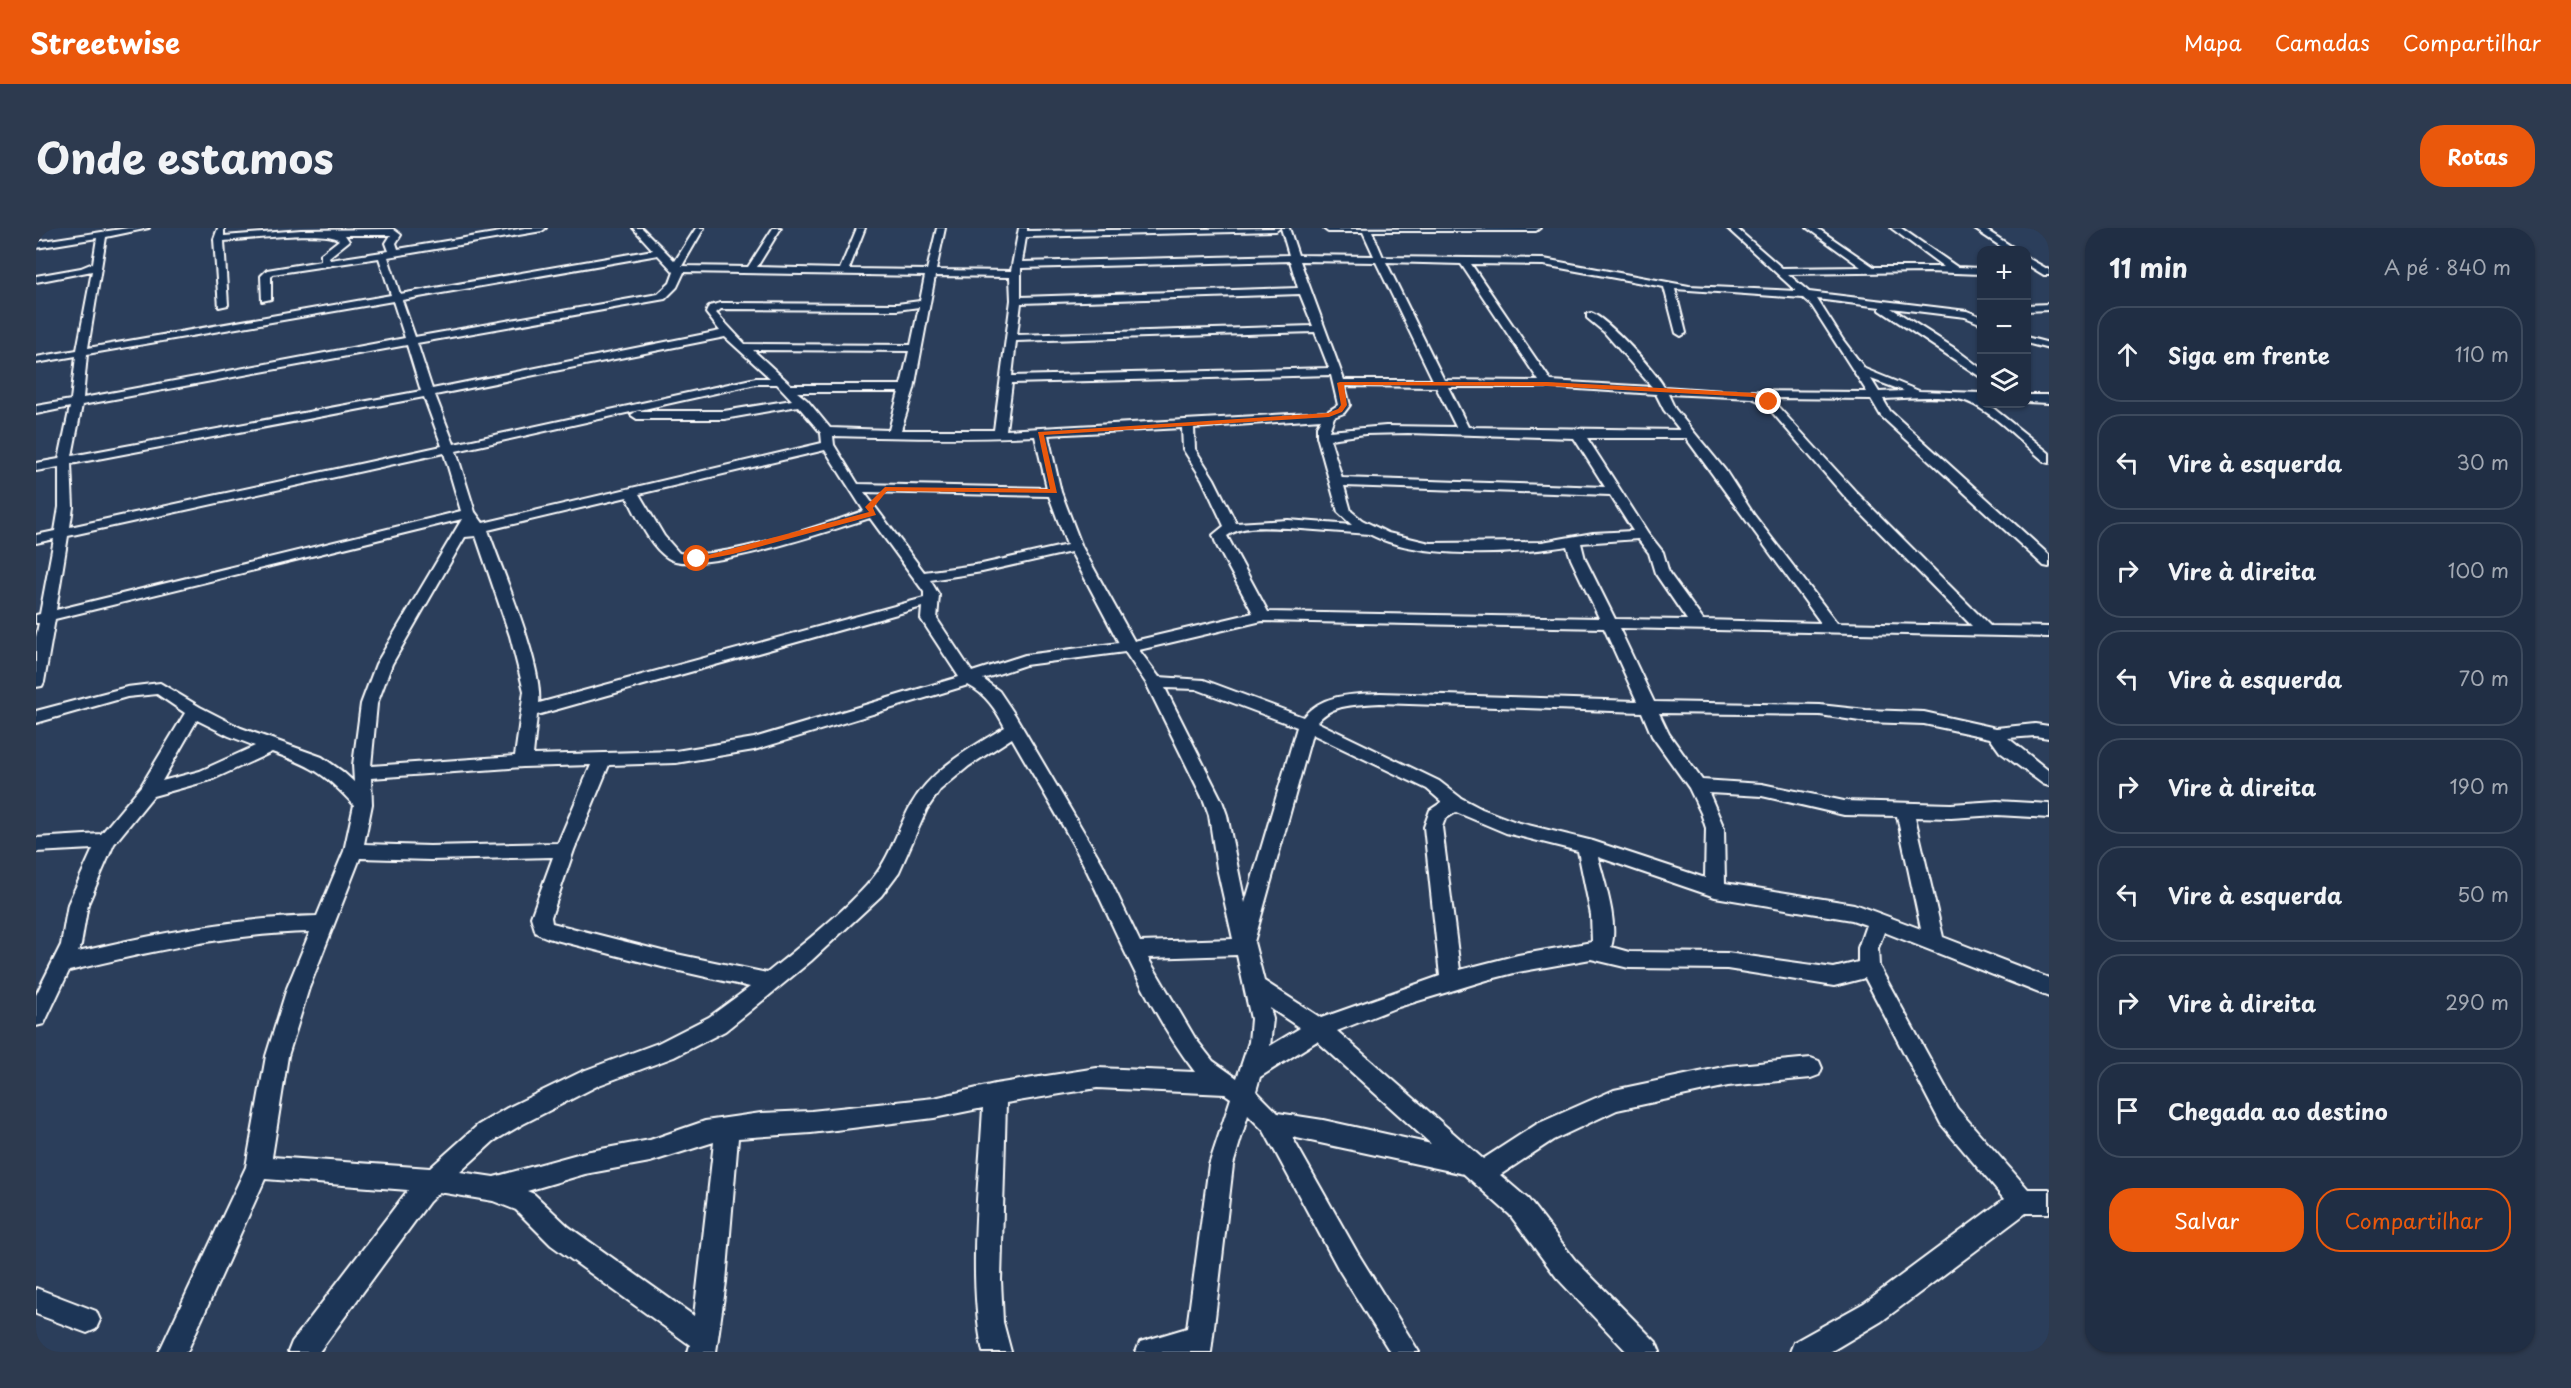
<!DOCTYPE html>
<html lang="pt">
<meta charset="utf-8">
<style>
body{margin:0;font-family:"Playpen Sans",sans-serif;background:#2d3a4f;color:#f1f3f6}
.controls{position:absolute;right:18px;top:18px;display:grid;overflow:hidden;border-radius:12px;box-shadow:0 2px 4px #0004}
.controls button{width:54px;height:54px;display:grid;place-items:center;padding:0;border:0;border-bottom:2px solid #3d4a5d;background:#202e44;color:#f1f3f6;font:30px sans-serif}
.stop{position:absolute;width:18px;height:18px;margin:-14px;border:4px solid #ea580c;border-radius:50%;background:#fff}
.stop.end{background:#ea580c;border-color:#fff;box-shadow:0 2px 6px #0008}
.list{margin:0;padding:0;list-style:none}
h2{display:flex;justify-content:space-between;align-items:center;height:78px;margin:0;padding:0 24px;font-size:26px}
h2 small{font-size:20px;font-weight:400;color:#a2a8b2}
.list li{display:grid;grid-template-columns:39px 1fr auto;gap:18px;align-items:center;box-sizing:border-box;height:96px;margin:0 12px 12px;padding:0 12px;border:2px solid #3d4a5d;border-radius:24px}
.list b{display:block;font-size:22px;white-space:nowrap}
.list em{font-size:20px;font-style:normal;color:#a2a8b2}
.actions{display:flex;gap:12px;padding:18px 24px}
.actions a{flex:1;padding:14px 0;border:2px solid #ea580c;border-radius:24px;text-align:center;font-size:21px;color:#ea580c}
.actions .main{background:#ea580c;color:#fff}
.icon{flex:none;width:33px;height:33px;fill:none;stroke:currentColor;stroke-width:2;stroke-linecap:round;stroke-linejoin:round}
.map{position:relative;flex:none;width:2013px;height:1124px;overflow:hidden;border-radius:24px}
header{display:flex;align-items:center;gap:36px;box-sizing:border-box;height:84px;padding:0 30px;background:#ea580c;color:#fff}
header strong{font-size:28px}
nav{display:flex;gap:33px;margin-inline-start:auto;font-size:21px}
.intro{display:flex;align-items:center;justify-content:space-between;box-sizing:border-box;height:144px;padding:0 36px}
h1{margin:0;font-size:42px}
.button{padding:15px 27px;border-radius:24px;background:#ea580c;color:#fff;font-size:21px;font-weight:700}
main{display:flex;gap:36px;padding:0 36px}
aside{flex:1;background:#202e44;border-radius:24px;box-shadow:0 2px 4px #0004}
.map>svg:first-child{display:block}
</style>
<header>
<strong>Streetwise</strong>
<nav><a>Mapa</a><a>Camadas</a><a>Compartilhar</a></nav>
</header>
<div class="intro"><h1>Onde estamos</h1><a class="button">Rotas</a></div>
<main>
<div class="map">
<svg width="2013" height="1124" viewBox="0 0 2013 1124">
<rect width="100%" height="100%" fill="#2b3e5b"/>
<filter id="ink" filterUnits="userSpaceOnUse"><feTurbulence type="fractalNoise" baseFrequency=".0167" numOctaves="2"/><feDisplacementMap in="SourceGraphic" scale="12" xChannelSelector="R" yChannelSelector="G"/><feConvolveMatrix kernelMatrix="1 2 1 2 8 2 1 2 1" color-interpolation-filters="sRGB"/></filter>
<g filter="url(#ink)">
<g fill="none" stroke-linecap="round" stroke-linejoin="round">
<!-- minor casing -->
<g stroke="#fff" stroke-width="4">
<g id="minor">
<path d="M92 0H113L70 9 52 120 355 67 343 30 237 46 235 49V71L226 73 225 48 231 42 285 33V26L303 12C292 1 208 12 188 13L192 77 183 79 178 11 182 0H188V8L265 2 357 1 365 7 360 15 362 21 489 0H510L506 3 352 29 364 66 617 22 597 0H606L639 33 660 0H668L646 38 712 39 737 0H745L721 39 804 41 821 0H829L813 41 891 42 901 0H909L900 42 975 43 983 0H991V3L1244 0 1240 3 990 9 986 34 1253 27 1245 0H1253L1262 27 1338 28 1327 4H1292L1288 1 1504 0 1500 3H1336L1347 29 1508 31 1653 58 1760 63 1691 0H1700L1746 40 1825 39 1771 0H1781L1838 39H1908L1855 0H1865L1921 39 1946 40V46L1892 44 1752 46 1773 64 1931 83 1946 89V96L1929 89 1855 80 1918 120 1946 141V150L1844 82V79L1781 71 1807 112 1829 141 1883 163 1946 165V176H1952L2013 225V235L2009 234C1986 215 1950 176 1922 171 1898 167 1871 170 1847 171L1854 183 2013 327V339L2008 338 1845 188 1835 171 1734 170 1820 264 1954 398 2013 399V409L1583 400 1618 474 1784 477 1830 482 1888 484 1960 500 1999 496 2013 498V510L1999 508 1972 510 2013 543V558L2007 556 1964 524 1954 510 1888 496 1830 494 1784 487 1623 485 1633 506 1666 552 1726 556 1808 573 1915 576 1961 573 2013 576V590L1961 587 1915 590 1879 589 1907 709 2013 750V769L1848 704 1842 720 1843 738 1921 880 1992 961H2013V985H1990L1846 1093 1794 1124H1754L1758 1114 1828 1075 1968 971 1905 896 1829 750 1798 758 1691 741 1593 740 1555 731 1482 744 1451 752 1359 780 1301 803 1447 931 1501 896 1578 862 1692 838 1775 830 1783 833 1786 840 1783 847 1775 850 1692 858 1581 882 1517 912 1464 947 1492 971 1539 1032 1620 1114 1624 1124H1591L1521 1050 1474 987 1428 946 1256 909 1321 1024 1383 1124H1354L1303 1042 1228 903 1212 887 1197 937 1175 1124H1100L1104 1114 1151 1100 1173 937 1195 870 1189 866 1061 860 970 875 965 1052 967 1094 975 1124H947C931 1050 943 957 947 880L898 890 775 905 702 910 690 1054 680 1124H652L654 1117 515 1017 480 982 457 973 403 964 393 974 283 1124H252L256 1114 372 962 229 951 151 1124H123L210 939 230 828 251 760 274 704C192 706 112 724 33 743L8 796 0 798V767L25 717 32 676 57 621 0 624V610L65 606 105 558 149 485 121 466 91 469 0 495V483L91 459 124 455 164 479 205 500 286 529 307 544 318 554 317 537 325 476 340 436 426 291 19 391 8 454 6 458 0 459V409L3 395H0V387L4 386 18 311 0 315V307L19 303 23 279V239L0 243V235L23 231 34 179 0 186V178L35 172 40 128 0 135V129L41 122 56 43 0 54V48L45 40 57 35 61 10 0 20V14ZM309 7H355L350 15 353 23 294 32 293 29 313 13ZM622 27 638 44 634 55 622 66 379 109 366 72ZM1254 33 1262 60 985 69V40ZM1264 33 1340 34 1397 152H1308ZM1350 34 1425 36 1503 153 1408 152ZM1435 36 1508 37 1628 59 1640 105 1645 108 1650 105 1639 61 1767 70 1776 78 1831 164 1686 163 1628 159C1619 143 1572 91 1555 85L1551 86V90L1568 104 1616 159 1515 153ZM648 44 889 48 884 73 861 76 685 75 673 78 670 85 684 103 396 161 381 115 629 71 641 59ZM899 48 974 49 975 72 958 202H865L878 161ZM1264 66 1277 98 981 107 985 75ZM357 73 369 110 47 170 51 126ZM883 79 875 117 709 116 680 85 685 81 861 82ZM1279 104 1293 140 976 148 980 113ZM689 109 734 150H720L418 216 399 167ZM371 117 385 163 36 228 46 177ZM717 122 873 123 865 157H755ZM1295 147 1302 177 1291 184 970 202 976 155ZM1835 151 1868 163 1843 164ZM720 156H741L756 172 688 183H601L595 187 601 191H688L762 178 785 205 786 215 447 295 439 284 420 223ZM1309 158 1400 159 1420 199 1350 198 1293 203 1298 189 1308 185 1314 177ZM1412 159H1511L1620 166 1628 182 1644 202 1432 199ZM761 164H863L853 202 794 200 771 172ZM1632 166 1716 170 1729 176 1810 270 1936 398 1801 395 1718 287 1689 242 1639 181ZM388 169 406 218 34 299 37 279 35 236ZM1285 191 1281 198V208L1302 284 1316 297 1252 292 1200 295 1178 251 1159 221 1158 200ZM1146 200 1147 221 1166 251 1188 298 1177 307 1181 318 1217 385 1098 413 1046 319 1025 264 1012 207ZM1372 205 1538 210 1569 259 1306 250 1294 211 1329 206ZM797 208C865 210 933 211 999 208L1011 260 822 256 798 217ZM1551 210H1650L1785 395 1667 392 1633 345 1627 324 1612 305ZM789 222 828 283C781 298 690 332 643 325L628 308 603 266ZM408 225 425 283 20 382 32 308ZM1308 258 1574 267 1597 303 1557 305 1506 314 1394 315 1352 305 1326 292 1315 283ZM828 264 1013 268 1031 317 946 336 888 344ZM591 269C601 288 613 318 632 330 660 349 798 301 834 290L888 364V370L503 475C507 436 466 343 452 302ZM1252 300 1333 306C1383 332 1477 327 1531 318L1535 331 1563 390 1232 384 1191 308C1208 296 1233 300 1252 300ZM440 308 474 408 488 463 479 528 335 538 341 476 356 436 429 309ZM1602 311 1613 325 1619 345 1651 392 1579 391 1549 331 1545 315ZM1035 324 1083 415 989 427 936 444 901 391 903 367 894 352 946 344ZM886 379 885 391 923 449 718 510 640 523 497 527 501 487ZM1226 393 1568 400 1601 473 1344 465C1317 466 1286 466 1267 489L1168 452 1123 449 1103 422ZM1089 424 1110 455 1168 573 1173 587 1181 640 1197 711 1104 714 1066 635 979 487 963 463 947 451 989 437ZM932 457C950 466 960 482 969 499 935 520 895 541 875 577 860 604 853 634 831 657 803 688 763 719 731 745L626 723 516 695 515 689 538 622 573 537 640 535 718 522ZM1129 460 1160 461 1261 499 1209 675 1191 587 1186 573ZM1344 475 1606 484 1616 508 1653 560 1665 585 1670 600 1669 650 1557 613 1480 594 1446 581 1425 570 1403 553 1281 494C1297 475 1321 477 1344 475ZM161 492 193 508 219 518 164 543 126 553ZM1276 506 1391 561 1406 574 1394 582 1388 599 1404 748 1285 790 1228 753 1218 714ZM976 510C1001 554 1028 597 1051 643 1084 711 1112 783 1159 844L1061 840 959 856 898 870 775 883 725 885 669 893 614 912 549 924 458 949 424 944 458 913 487 896 563 857 638 829 689 803 714 783 775 733 845 668 863 644 891 581 904 562 933 538ZM236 524C278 539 288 545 318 577L308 623 281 688C200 690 121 705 42 724L45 717 52 676 78 616 117 568 175 552ZM555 537 522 615 394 618 328 616 336 576 335 550 487 539ZM1673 565 1726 568 1808 587 1861 588 1885 701 1818 676 1689 655 1688 600ZM1420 584 1470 605 1542 623 1555 687 1556 714 1482 727 1424 742 1406 599 1409 591ZM517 629 495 689 500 705 512 710 626 739 714 759 673 789 622 815 547 843 471 880 442 897 394 940 236 929 252 828 273 760 324 630 394 632ZM1562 629 1679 669 1816 692 1830 697 1822 720V734L1798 740 1691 725 1593 724 1575 719C1583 696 1568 653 1562 629ZM1201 727 1215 791 1213 814 1201 850 1177 833 1159 810 1112 730ZM1234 780 1264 800 1234 818 1237 791ZM1281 813 1395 916 1287 892 1242 885 1220 863 1224 849ZM678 914 658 1088 533 999 498 966 491 963 549 946 614 934Z"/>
<polygon points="1937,0 1947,0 1981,22 1970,22"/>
<polygon points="1990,29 2013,42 2013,47 2008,47 1990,36"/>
<polygon points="2013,76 2013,82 1990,83 1990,77"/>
<polygon points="1990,109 2013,115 2013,121 1990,115"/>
<polygon points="1990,167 2013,167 2013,175 1990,174"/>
<polygon points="0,1060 60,1083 64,1092 60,1101 51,1105 0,1086"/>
</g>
</g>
<!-- minor -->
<use href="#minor" fill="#1d3557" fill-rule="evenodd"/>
</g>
</g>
<!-- route -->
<polygon fill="#ea580c" points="1304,154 1511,154 1719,165 1737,174 1731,176 1717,169 1511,158 1308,157 1311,177 1306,184 1293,189 1008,207 1021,265 851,263 837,280 840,287 697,326 661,333 657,331 833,284 829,279 849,259 1014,261 1002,204 1292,185 1302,181 1305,177 1301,155"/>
</svg>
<div class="controls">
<button>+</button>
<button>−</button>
<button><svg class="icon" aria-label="layers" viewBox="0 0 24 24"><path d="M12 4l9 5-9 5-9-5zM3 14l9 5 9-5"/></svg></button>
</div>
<div class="stop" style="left:661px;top:331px"></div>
<div class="stop end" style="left:1733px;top:174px"></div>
</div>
<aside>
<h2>11 min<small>A pé · 840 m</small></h2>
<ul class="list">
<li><svg class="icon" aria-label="ahead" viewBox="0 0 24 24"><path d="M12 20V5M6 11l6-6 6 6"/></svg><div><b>Siga em frente</b></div><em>110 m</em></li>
<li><svg class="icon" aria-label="left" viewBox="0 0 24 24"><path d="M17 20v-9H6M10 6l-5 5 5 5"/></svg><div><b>Vire à esquerda</b></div><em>30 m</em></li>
<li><svg class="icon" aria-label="right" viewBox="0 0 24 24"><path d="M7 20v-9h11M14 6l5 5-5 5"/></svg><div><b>Vire à direita</b></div><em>100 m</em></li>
<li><svg class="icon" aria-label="left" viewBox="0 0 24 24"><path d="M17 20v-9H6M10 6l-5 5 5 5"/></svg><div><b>Vire à esquerda</b></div><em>70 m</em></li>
<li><svg class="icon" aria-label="right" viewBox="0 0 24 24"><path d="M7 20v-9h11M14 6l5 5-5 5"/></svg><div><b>Vire à direita</b></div><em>190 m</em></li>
<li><svg class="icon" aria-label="left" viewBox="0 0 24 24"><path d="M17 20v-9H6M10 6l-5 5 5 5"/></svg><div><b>Vire à esquerda</b></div><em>50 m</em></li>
<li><svg class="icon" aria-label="right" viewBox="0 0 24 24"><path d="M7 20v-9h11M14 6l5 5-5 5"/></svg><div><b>Vire à direita</b></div><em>290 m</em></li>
<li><svg class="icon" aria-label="arrive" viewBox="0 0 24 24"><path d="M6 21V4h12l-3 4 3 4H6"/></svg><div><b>Chegada ao destino</b></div></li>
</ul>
<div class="actions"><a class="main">Salvar</a><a>Compartilhar</a></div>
</aside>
</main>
